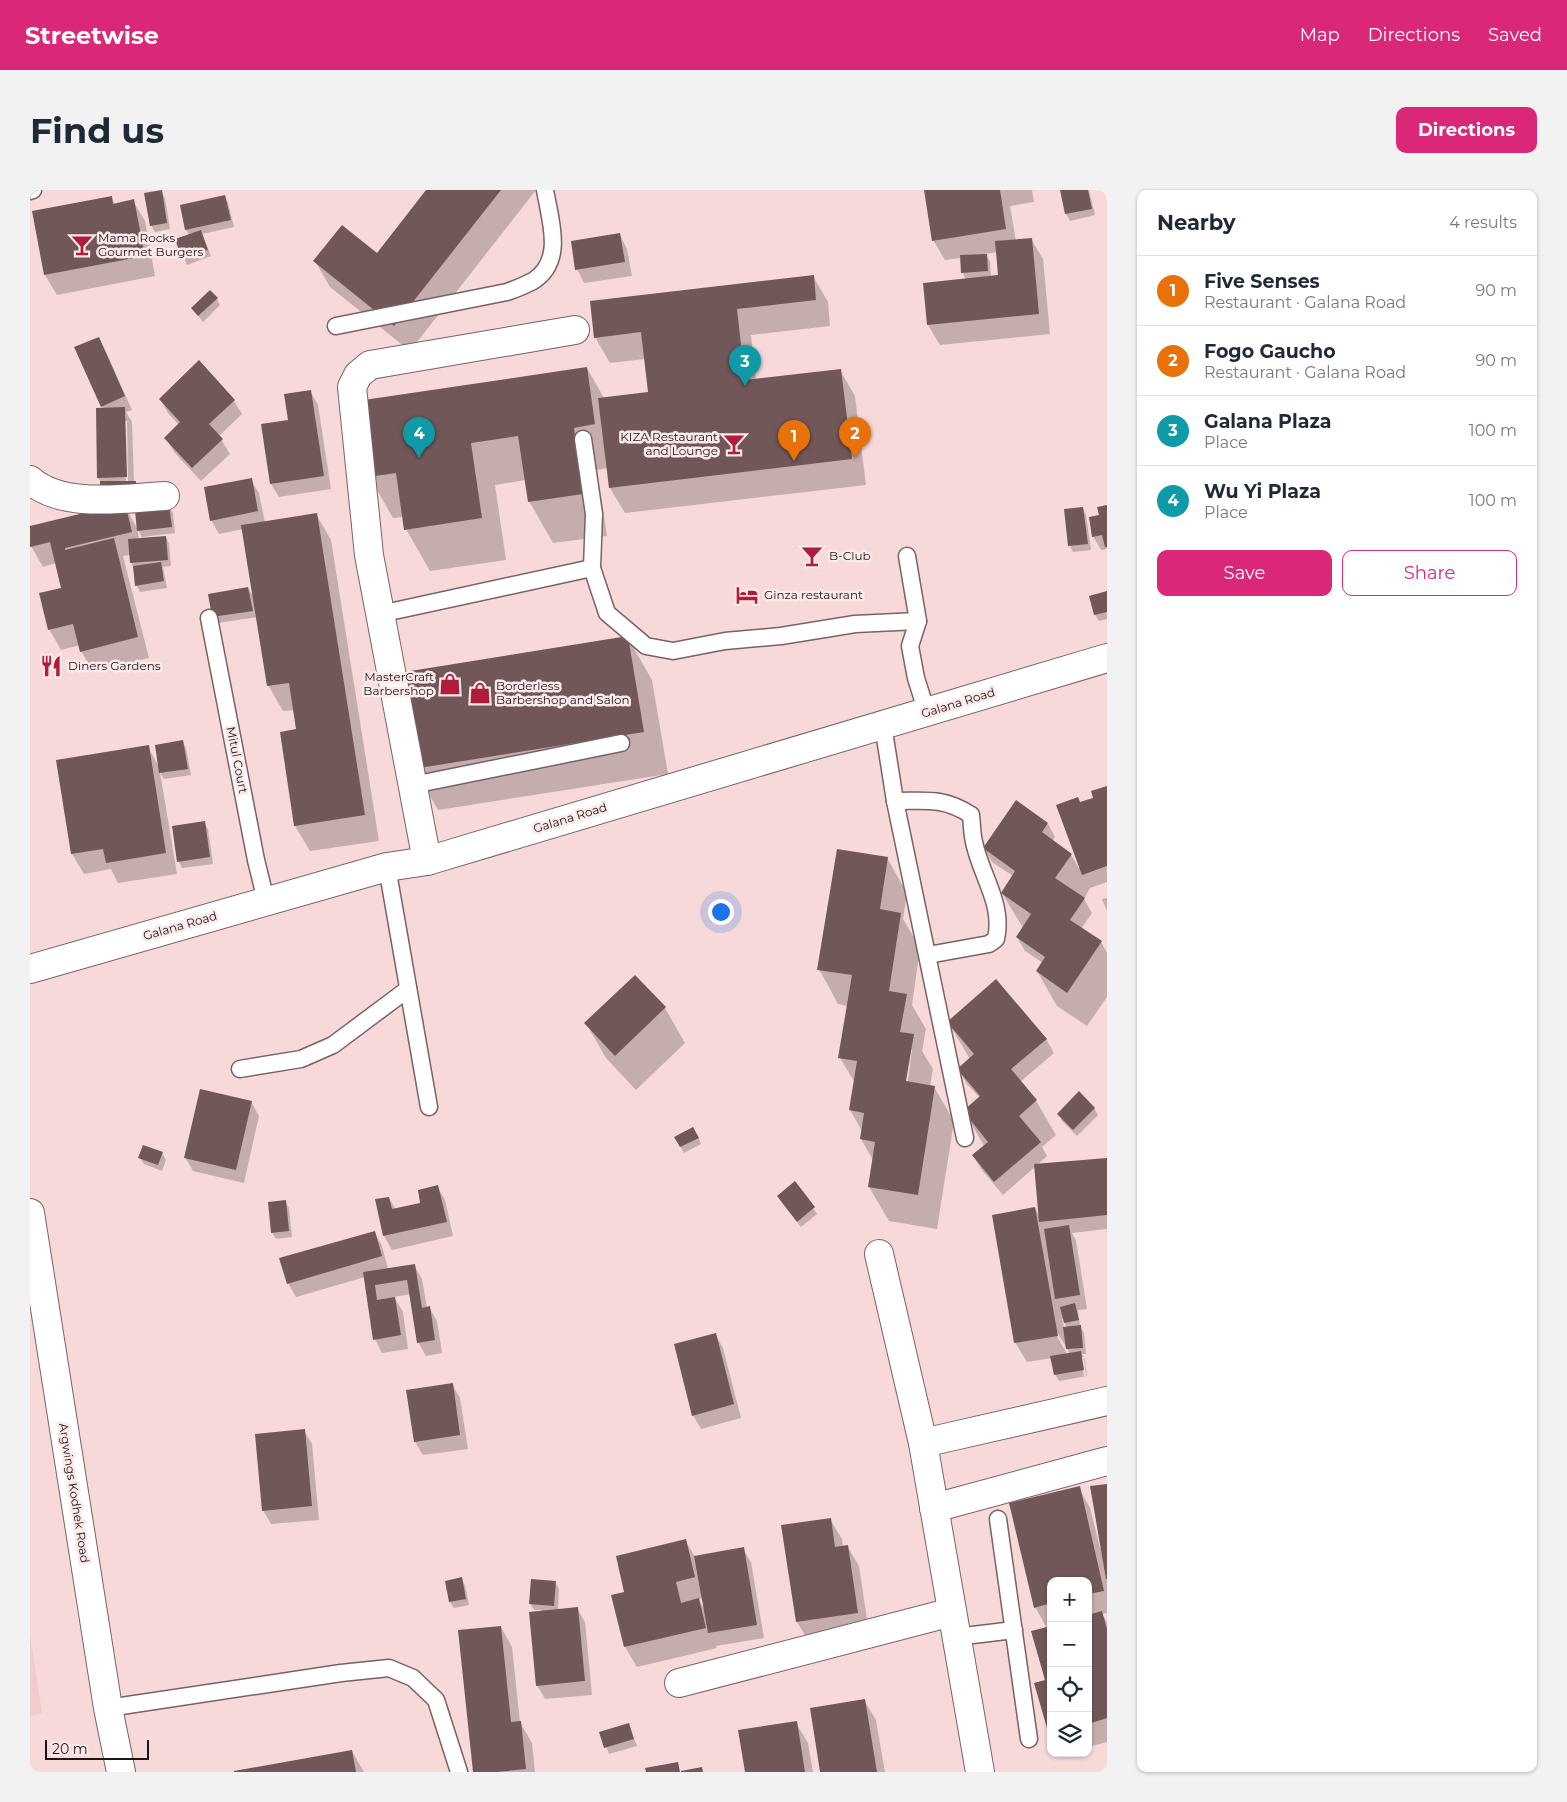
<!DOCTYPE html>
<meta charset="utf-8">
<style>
body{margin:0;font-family:Montserrat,sans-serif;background:#f2f2f3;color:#1f2937}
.controls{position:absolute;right:15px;bottom:15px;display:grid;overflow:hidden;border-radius:10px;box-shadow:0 1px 4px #0004}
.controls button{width:45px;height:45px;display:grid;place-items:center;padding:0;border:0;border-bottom:1px solid #e0e1e3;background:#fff;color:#1f2937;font:25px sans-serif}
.scale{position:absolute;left:15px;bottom:12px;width:104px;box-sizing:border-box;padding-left:5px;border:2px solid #1f1415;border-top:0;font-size:14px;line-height:18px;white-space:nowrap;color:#1f1415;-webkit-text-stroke:4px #fceaea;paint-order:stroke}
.you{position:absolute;left:690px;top:721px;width:18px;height:18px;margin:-12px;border:4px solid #fff;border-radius:50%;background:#1a73e8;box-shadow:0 0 0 8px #1a73e833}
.badge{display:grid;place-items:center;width:32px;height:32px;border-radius:50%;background:#db2777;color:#fff;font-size:16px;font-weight:700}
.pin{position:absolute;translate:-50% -41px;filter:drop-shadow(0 1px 2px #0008)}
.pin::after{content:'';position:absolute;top:26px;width:18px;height:15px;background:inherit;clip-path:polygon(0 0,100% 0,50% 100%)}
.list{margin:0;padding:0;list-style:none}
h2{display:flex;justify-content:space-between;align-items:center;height:65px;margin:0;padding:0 20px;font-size:21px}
h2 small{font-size:16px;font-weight:400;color:#747a83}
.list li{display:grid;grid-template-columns:32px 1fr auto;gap:15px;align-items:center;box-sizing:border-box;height:70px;padding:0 20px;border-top:1px solid #e0e1e3}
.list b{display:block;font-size:19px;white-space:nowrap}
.list p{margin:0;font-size:16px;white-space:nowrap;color:#747a83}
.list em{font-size:16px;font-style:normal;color:#747a83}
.actions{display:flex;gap:10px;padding:15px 20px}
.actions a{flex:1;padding:11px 0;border:1px solid #db2777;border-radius:10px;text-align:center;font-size:18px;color:#db2777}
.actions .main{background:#db2777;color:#fff}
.icon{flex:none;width:28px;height:28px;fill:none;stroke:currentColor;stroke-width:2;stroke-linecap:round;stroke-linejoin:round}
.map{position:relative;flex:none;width:1077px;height:1582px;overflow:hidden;border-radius:10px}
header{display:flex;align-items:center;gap:30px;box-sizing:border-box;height:70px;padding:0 25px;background:#db2777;color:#fff}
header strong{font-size:24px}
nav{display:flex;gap:28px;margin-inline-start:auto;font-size:18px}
.intro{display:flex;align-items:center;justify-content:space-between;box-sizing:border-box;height:120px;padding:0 30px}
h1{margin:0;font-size:35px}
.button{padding:12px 22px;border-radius:10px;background:#db2777;color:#fff;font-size:18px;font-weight:700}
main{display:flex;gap:30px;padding:0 30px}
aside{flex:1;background:#fff;border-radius:10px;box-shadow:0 1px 4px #0004}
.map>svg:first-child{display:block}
</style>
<header>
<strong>Streetwise</strong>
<nav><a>Map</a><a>Directions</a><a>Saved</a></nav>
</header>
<div class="intro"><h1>Find us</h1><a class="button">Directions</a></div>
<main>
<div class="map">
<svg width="1077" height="1582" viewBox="0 0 1077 1582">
<rect width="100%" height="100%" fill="#f7d9d9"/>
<!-- built -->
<polygon fill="#f2cbcc" points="0,1445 12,1523 0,1526"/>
<!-- shadow -->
<g fill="#0003" fill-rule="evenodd">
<polygon points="398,0 506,0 380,161 300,97 285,71 347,65"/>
<path d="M895 0H1002L1004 12 980 16 986 51 1001 49 1013 69 1020 144 910 155 898 135 894 94 936 90 932 82 931 68 915 70 903 50ZM967 62 969 86 961 87 960 72 956 64Z"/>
<polygon points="1031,0 1059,0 1065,25 1040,31 1036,24"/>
<polygon points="131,1 135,8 140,39 125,42 121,35"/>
<polygon points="195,6 198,13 204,37 172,44 181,66 157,75 147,50 159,45 156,40 151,16"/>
<polygon points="81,7 85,14 103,11 115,31 125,86 27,105 15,85"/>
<polygon points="590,45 597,59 602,86 554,93 547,79"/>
<polygon points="783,86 798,112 800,136 721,145 726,190 810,180 825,206 836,295 595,323 580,298 578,278 567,280 577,346 523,353 499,311 496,290 465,295 476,370 400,381 376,339 374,327 363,328 339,286 557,178 574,208 619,203 615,169 580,173 565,147"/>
<polygon points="187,109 190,115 173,132 163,119"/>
<path d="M68 148 76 162 102 220 96 222 102 232 104 293 109 299 72 293 68 288 74 219 72 216ZM94 231H97L98 294H96Z"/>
<polygon points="280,201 288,215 301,299 249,307 241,294 260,231"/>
<polygon points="130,209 204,211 212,224 189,246 200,264 171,291 144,262 136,248 149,235 138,223"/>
<polygon points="221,290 229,303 235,333 286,324 301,350 349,651 280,661 265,636 268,540 264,520 253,521 238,495 227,427 187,433 183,427 218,398 224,408 213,339 189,344 181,330"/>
<path d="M94 315 108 340 139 317 143 323 145 343 113 347V349L136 347 139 354 141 376 133 377 137 398 110 402 107 396 104 379 101 372 100 365 93 366 119 468 63 481 51 461 50 455 31 460 19 439 32 399 26 373 13 377 1 356 0 337ZM107 338 113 349H109Z"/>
<polygon points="1077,316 1077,359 1071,360 1063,346 1070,326"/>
<polygon points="1053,318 1056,325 1061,360 1043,362 1040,356"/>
<polygon points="1077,402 1077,429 1069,431 1065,425 1061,407"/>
<polygon points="598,448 622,490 638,584 408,620 384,578"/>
<polygon points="153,552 156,558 161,585 134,589 130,582 147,684 88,693 81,679 54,684 42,664 118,557 129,577"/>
<polygon points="1077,597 1077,692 1060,698 1054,709 1062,723 1051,739 1071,752 1077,763 1077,807 1057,836 1027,816 1007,781 1013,773 995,761 987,747 993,738 972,703 983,686 962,672 954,658 1018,634 1025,647 1022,652 1041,665 1049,678 1050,677 1051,614 1064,609"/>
<polygon points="174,633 178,639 183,674 152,678 149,672"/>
<path d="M857 668 877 703 873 729 890 758 882 815 896 839 892 861 903 879 900 896 904 897 924 931 907 1039 859 1031 839 997 843 970 831 949 832 941 820 920 825 893 810 868 818 816 808 814 789 779ZM880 858 882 860 877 897H874Z"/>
<polygon points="1077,708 1077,721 1072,709"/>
<polygon points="605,787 635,818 655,853 606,900 576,868 556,833"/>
<path d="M918 832 1016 849 1024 863 990 892 1006 911 1026 945 1012 957 1017 966 1007 975 1077 969V1039L1042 1043 1046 1050 1057 1119 1048 1120 1050 1136 1054 1143 1056 1164H1052L1055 1169 1057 1186 1029 1191 1025 1184 1022 1168 997 1172 985 1152 1005 1018 1010 1027 1006 976 973 1005 951 979 943 966 954 956 934 921 950 908 936 893 929 879 940 869ZM1032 1129H1033L1037 1138H1034ZM1026 1140 1040 1164H1037L1024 1141ZM1051 1167H1054L1056 1186H1054Z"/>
<polygon points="221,912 229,926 214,993 163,981 155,967"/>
<polygon points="1064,918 1068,925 1047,946 1032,931 1029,924"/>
<polygon points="667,945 671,954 654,963 645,947"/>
<polygon points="132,963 136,970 132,981 114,974 110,968"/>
<polygon points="407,996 415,1010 423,1046 362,1060 354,1046 347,1010 359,1008 366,1020 392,1014"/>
<polygon points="748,1006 783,1018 787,1024 771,1037"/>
<polygon points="255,1011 259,1018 262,1047 246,1049 242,1042"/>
<polygon points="344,1042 352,1056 358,1079 384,1075 392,1089 397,1118 399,1117 407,1131 412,1163 396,1166 388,1152 381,1104 364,1107 373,1122 378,1159 352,1163 345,1149 335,1087 266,1107 258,1093"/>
<polygon points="685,1144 693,1158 711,1228 671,1239 663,1225"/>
<polygon points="422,1194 430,1208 438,1259 393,1265 385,1252"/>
<polygon points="274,1240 282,1254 289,1330 241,1334 233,1320"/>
<polygon points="1077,1295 1077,1423 1072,1424 1077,1432 1077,1552 1058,1557 1058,1391 1021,1391 1021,1546 1016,1491 1017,1438 1005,1417 1049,1298 1060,1318 1070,1358 1072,1358"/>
<polygon points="800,1329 812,1349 813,1357 817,1356 829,1376 839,1443 779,1452 767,1432"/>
<path d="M655 1350 665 1367 713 1359 721 1372 734 1448 686 1456 687 1458 607 1477 595 1457 583 1406 596 1403ZM673 1408 675 1421 668 1409Z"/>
<polygon points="431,1389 435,1395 439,1415 424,1418 420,1412 416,1392"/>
<polygon points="525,1392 529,1399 528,1420 547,1418 555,1432 562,1505 515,1509 507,1495 511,1420 504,1420 500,1413"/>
<polygon points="471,1437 482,1457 490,1532 502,1553 505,1582 444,1582"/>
<polygon points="834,1510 846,1530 855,1582 791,1582"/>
<polygon points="766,1533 778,1553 783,1582 716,1582"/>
<polygon points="598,1534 607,1556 579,1564 571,1543"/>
<polygon points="322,1561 334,1582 206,1582"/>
</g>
<!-- building -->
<g fill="#715758">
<polygon points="132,0 137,33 120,36 114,3"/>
<polygon points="396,0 471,0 364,136 283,71 312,35 347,63"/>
<polygon points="894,0 970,0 976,39 902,51"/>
<polygon points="1030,0 1058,0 1062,19 1035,24"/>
<polygon points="195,5 201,30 155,40 150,15"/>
<polygon points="82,6 83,14 104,9 115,66 14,85 2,21"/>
<polygon points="171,40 178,60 152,69 145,49"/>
<polygon points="590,43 595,72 545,80 541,51"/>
<polygon points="1002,48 1009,124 897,135 893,93 968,85 965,51"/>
<polygon points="957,64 958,81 931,83 930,65"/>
<polygon points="784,85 786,110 707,119 715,190 811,179 822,269 579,298 568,208 618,202 611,142 564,148 560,111"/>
<polygon points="180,100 188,108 168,126 161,118"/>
<polygon points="69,147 95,206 71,217 44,157"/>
<polygon points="169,170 205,210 179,234 193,249 162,278 134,248 150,232 129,209"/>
<polygon points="557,177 565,234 544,238 553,304 498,312 488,246 441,253 452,328 374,340 366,283 338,287 327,211"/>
<polygon points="281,200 294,286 240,294 231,234 258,230 254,204"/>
<polygon points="95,217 97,287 67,288 66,218"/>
<polygon points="222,288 228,321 180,331 174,297"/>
<rect x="70" y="291" width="36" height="14"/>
<polygon points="95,313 102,342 35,358 35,360 84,348 108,447 50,462 43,434 18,440 9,403 31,398 20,352 0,357 0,336"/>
<polygon points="139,315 142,337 107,341 105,320"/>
<polygon points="1077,315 1077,357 1075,357 1072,345 1062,347 1059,327 1069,325 1067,317"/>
<polygon points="1053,317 1058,354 1038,356 1034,319"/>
<polygon points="287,323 335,625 264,636 250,542 266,539 259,493 237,496 211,335"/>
<polygon points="136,346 138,370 100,373 98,349"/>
<polygon points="131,372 134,391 105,396 103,376"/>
<polygon points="218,397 223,421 182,427 178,404"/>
<polygon points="1077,401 1077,422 1064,425 1059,406"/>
<polygon points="598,446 614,542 383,579 368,483"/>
<polygon points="153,550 158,579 129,583 125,555"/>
<polygon points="119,555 136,663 76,673 73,659 41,664 26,570"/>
<polygon points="1077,596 1077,676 1052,685 1026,615 1048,607 1050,612 1063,608 1061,601"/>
<polygon points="986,610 1018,633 1012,642 1042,664 1025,688 1055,708 1040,730 1072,751 1037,803 1006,781 1015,767 986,747 1001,724 971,703 985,681 953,658"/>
<polygon points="175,631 180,667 147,672 142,636"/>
<polygon points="807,659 858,667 850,719 871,723 859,801 877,804 870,842 884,844 876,891 905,896 888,1005 838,997 845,952 830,949 834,923 819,920 827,871 808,868 822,785 787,780"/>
<polygon points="605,785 636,817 585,866 554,833"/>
<polygon points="966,789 1017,849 981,879 1007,910 989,926 1011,952 964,992 942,965 958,952 933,921 950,906 927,879 944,864 917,832"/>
<polygon points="170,899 222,911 206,980 154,968"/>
<polygon points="1049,901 1065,918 1043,940 1027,924"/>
<polygon points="663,937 669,948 650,957 644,947"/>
<polygon points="113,955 133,962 128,975 108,968"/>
<polygon points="1077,968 1077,1025 1009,1032 1004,974"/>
<polygon points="765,991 785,1017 767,1032 747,1006"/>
<polygon points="408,995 417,1032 353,1046 345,1009 359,1007 362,1019 390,1013 388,1000"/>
<polygon points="256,1010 259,1041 241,1043 238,1012"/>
<polygon points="1005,1017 1028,1146 984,1153 962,1025"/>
<polygon points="1039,1035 1050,1105 1025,1109 1014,1039"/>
<polygon points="345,1041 352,1066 257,1094 249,1068"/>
<polygon points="385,1074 392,1118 400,1116 405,1150 387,1153 377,1090 345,1095 347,1110 365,1107 371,1145 343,1150 333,1082"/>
<polygon points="1045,1113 1049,1130 1034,1133 1030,1117"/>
<polygon points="1051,1135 1053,1158 1036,1159 1033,1137"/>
<polygon points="686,1143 704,1214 662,1226 644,1154"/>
<polygon points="1051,1161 1054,1180 1024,1185 1020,1166"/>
<polygon points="423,1193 430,1245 384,1252 376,1200"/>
<polygon points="275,1239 282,1316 232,1321 225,1244"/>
<polygon points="1077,1294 1077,1389 1076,1389 1060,1296"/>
<polygon points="1050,1296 1074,1401 1058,1404 1058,1391 1021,1391 1021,1413 1004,1418 979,1313"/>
<polygon points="801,1328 805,1357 818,1355 828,1423 766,1432 751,1335"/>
<polygon points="656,1349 665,1387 646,1392 651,1413 669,1408 676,1438 594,1457 581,1405 594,1402 586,1366"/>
<polygon points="714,1357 727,1435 678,1443 664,1366"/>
<polygon points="432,1387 436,1409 419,1412 415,1391"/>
<polygon points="501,1389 526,1391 524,1416 499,1414"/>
<polygon points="548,1417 555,1491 506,1496 499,1422"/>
<polygon points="1072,1421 1077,1439 1077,1528 1058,1534 1058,1425"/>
<polygon points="471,1436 481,1532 491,1531 496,1579 467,1582 443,1582 428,1440"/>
<polygon points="1021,1436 1021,1545 1019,1545 1004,1493 1015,1490 1001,1441"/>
<polygon points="835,1509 847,1582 790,1582 780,1518"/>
<polygon points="767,1531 775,1582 715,1582 708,1540"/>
<polygon points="599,1533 604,1549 574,1558 569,1542"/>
<polygon points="322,1560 326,1582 204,1582 204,1581"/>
<polygon points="648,1572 650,1582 616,1582 615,1578"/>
<polygon points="672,1577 673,1582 651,1582 651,1581"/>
</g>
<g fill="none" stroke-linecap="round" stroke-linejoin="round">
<!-- service casing -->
<g stroke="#7b6162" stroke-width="19">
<g id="service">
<polyline points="0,1 3,0"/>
<path d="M306 136 477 102C486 99 495 95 503 91 535 71 520 30 515 0"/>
<polyline points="553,249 564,324 562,378 577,423 616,456 643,461 695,451 751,446 825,434 888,431"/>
<polyline points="877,366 888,431 880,456 886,488 897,523"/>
<polyline points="350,424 562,378"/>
<polyline points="179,428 226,670 236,711"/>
<polyline points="853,535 865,611 935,948"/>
<polyline points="383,595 591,553"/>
<path d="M865 611C896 611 914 607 941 625 942 634 942 644 944 652 951 686 974 714 966 749L959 754 898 765"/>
<polyline points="357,677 399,917"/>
<polyline points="210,879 271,869 303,855 378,799"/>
<polyline points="968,1329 999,1549"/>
<polyline points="926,1447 984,1440"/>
<polyline points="78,1518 311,1483 359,1478 383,1488 406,1510 429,1582"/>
</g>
</g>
<!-- minor casing -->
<g stroke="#7b6162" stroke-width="30">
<g id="minor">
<path d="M0 290C33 319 95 308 135 306"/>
<polyline points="397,671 339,365 322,197 328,185 340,175 545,140"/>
<polyline points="849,1064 893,1253 950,1582"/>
<polyline points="893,1253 1077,1211"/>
<polyline points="904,1318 1077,1271"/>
<polyline points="649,1493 922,1422"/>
</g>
</g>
<!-- secondary casing -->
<g stroke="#7b6162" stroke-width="30">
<g id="secondary">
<polyline points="0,779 357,677 397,671 1077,468"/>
<polyline points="0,1023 78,1518 91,1582"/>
</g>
</g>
<!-- service -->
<use href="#service" stroke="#fff" stroke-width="16"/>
<!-- minor -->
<use href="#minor" stroke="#fff" stroke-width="28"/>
<!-- secondary -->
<use href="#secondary" stroke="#fff" stroke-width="28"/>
</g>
<!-- icons -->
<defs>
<g id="bar-bare" transform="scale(1.725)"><path d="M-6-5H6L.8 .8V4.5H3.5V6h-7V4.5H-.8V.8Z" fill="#b01d3a" stroke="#fceaea" stroke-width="2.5" paint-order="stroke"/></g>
<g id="hotel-bare" transform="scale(1.725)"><path d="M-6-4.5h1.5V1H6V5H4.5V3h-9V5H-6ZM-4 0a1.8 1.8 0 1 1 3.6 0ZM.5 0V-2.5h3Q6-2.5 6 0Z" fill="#b01d3a" stroke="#fceaea" stroke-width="2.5" paint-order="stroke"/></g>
<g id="restaurant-bare" transform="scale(1.725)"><path d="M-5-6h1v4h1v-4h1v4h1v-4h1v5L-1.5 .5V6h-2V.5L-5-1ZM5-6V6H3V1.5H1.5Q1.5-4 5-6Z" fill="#b01d3a" stroke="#fceaea" stroke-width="2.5" paint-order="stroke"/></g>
<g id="shop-bare" transform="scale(1.725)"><path d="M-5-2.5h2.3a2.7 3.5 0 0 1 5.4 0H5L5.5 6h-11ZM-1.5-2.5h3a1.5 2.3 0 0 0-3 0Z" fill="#b01d3a" stroke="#fceaea" stroke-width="2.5" paint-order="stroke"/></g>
</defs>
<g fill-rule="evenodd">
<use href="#bar-bare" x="52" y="55"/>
<use href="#bar-bare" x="704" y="254"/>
<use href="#bar-bare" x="782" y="366"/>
<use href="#hotel-bare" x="717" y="405"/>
<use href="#restaurant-bare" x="21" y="476"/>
<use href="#shop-bare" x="420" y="494"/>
<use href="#shop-bare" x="450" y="503"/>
</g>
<g text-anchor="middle" stroke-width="5" stroke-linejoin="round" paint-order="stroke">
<!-- poi labels -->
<g font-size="12" fill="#1f1415" stroke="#fceaea" text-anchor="start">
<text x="68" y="52">Mama Rocks<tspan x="68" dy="14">Gourmet Burgers</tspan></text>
<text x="688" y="251" text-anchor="end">KIZA Restaurant<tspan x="688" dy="14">and Lounge</tspan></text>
<text x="799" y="370">B-Club</text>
<text x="734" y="409">Ginza restaurant</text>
<text x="38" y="480">Diners Gardens</text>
<text x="404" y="491" text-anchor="end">MasterCraft<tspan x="404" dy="14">Barbershop</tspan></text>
<text x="466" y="500">Borderless<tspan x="466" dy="14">Barbershop and Salon</tspan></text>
</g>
<!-- street labels -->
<g font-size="12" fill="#1f1415" stroke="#fceaea">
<text transform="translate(928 513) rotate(-17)" y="4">Galana Road</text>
<text transform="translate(207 570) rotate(79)" y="4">Mitul Court</text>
<text transform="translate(540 628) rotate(-17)" y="4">Galana Road</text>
<text transform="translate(150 736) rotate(-16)" y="4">Galana Road</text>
<text transform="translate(44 1303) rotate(81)" y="4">Argwings Kodhek Road</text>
</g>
</g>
</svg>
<div class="controls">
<button>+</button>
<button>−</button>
<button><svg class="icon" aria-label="locate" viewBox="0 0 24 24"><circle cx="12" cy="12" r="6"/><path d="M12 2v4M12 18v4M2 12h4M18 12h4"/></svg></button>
<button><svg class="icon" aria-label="layers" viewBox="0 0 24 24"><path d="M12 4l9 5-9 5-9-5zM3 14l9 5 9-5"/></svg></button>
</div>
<div class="scale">20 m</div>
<div class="you"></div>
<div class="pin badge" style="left:764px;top:271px;background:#e8710a">1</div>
<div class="pin badge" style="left:825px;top:268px;background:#e8710a">2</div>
<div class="pin badge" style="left:715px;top:196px;background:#0f9aa8">3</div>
<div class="pin badge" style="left:389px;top:268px;background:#0f9aa8">4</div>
</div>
<aside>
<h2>Nearby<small>4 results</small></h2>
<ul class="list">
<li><span class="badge" style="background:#e8710a">1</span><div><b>Five Senses</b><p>Restaurant · Galana Road</p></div><em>90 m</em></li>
<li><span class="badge" style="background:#e8710a">2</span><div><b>Fogo Gaucho</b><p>Restaurant · Galana Road</p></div><em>90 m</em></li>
<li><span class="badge" style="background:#0f9aa8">3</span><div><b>Galana Plaza</b><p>Place</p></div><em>100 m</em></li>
<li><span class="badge" style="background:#0f9aa8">4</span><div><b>Wu Yi Plaza</b><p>Place</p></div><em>100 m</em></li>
</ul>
<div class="actions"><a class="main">Save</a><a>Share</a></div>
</aside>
</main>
